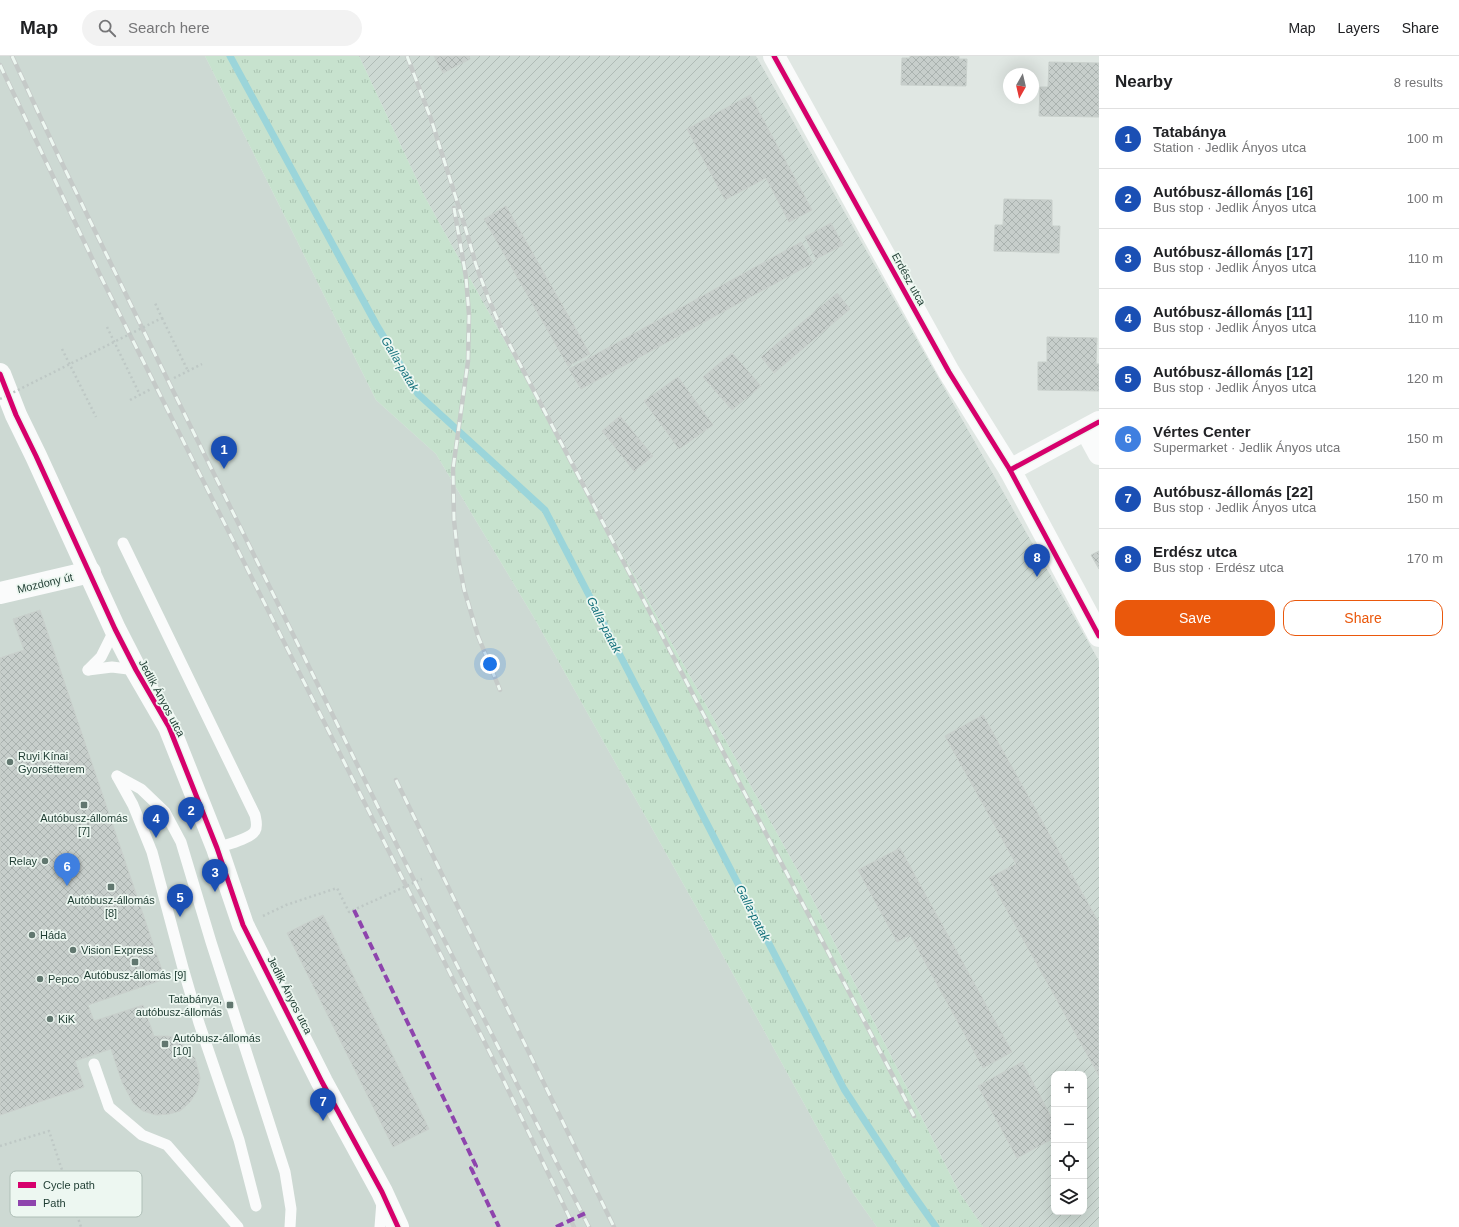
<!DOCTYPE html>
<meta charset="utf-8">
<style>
body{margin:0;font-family:Helvetica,sans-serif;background:#f2f2f2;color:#202124}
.controls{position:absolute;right:12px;bottom:12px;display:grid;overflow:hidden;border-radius:8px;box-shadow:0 4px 16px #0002}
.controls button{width:36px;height:36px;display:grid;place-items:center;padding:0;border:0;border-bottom:1px solid #e0e0e0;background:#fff;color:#202124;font:20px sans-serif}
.compass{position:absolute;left:1003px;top:12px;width:36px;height:36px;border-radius:50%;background:#fff;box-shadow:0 4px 16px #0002;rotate:188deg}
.you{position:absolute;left:490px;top:608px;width:14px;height:14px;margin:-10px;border:3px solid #fff;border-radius:50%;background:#1a73e8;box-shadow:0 0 0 6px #1a73e833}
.badge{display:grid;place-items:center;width:26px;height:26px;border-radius:50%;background:#ea580c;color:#fff;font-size:13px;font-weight:700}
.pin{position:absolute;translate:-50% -33px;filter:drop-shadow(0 1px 2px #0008)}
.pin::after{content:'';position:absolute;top:21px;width:14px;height:12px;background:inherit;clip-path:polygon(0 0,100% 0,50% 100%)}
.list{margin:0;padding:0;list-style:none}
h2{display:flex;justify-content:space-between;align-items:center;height:52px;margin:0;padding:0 16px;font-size:17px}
h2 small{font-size:13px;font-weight:400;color:#757577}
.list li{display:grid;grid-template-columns:26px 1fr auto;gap:12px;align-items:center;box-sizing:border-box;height:60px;padding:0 16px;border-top:1px solid #e0e0e0}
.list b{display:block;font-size:15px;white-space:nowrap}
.list p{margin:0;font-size:13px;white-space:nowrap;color:#757577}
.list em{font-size:13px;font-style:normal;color:#757577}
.actions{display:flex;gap:8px;padding:12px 16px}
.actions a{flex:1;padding:9px 0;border:1px solid #ea580c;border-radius:12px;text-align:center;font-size:14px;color:#ea580c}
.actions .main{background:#ea580c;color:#fff}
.icon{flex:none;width:22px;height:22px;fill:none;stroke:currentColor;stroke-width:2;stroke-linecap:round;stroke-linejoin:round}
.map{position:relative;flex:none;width:1099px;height:1171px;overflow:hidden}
header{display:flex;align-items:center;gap:24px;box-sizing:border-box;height:56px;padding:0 20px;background:#fff;border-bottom:1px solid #e0e0e0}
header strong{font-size:19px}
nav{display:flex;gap:22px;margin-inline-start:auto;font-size:14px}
.search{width:280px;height:36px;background:#f2f2f2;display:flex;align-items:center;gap:10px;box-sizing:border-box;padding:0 14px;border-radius:22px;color:#757577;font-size:15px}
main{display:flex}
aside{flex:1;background:#fff}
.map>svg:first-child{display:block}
</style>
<header>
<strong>Map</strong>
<div class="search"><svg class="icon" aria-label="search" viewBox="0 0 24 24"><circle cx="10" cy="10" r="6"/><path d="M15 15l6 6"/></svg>Search here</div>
<nav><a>Map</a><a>Layers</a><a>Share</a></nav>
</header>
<main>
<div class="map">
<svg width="1099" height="1171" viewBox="0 0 1099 1171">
<defs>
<pattern id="industrial-furrows" width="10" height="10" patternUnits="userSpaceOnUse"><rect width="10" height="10" fill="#cdd9d3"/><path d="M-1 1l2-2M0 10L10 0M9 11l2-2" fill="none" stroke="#b0bbb6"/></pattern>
<pattern id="grass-tufts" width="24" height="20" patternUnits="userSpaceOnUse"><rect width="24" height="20" fill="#c7e2ce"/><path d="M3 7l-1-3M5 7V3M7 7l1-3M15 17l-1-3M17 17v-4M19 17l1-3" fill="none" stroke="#aac3b1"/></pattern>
<pattern id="building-cross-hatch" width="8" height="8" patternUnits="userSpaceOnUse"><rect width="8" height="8" fill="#c7cecb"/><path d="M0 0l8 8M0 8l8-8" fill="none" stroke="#aab2af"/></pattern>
</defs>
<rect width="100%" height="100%" fill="#e0e7e3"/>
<!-- built -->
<polygon fill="#cdd9d3" points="0,0 205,0 376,344 436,398 533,560 699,856 853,1137 877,1171 0,1171"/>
<!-- industrial -->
<path fill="url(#industrial-furrows)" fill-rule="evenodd" d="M359 0H756L1099 605V1171H983L959 1136 805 828 425 141ZM1054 1018H1084V1156H1054Z"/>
<!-- grass -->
<polygon fill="url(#grass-tufts)" points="205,0 359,0 425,141 805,828 959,1136 983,1171 877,1171 853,1137 699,856 533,560 436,398 376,344"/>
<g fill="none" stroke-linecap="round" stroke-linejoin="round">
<!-- stream -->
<polyline stroke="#9bd5da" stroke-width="7" points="230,0 376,268 418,338 545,454 844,1033 907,1130 936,1171"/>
</g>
<!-- building -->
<g fill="url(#building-cross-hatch)" stroke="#c9d0cc">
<polygon points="434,0 469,0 470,3 443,17"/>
<polygon points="910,0 959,0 959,3 967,3 966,30 901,29 902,2 910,2"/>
<polygon points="1049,6 1099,7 1099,61 1039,60 1040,31 1048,31"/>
<polygon points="750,39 812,154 789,166 766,122 725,144 687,73"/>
<polygon points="1004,143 1052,144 1052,170 1060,170 1059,197 994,195 995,169 1003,169"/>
<polygon points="506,150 590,298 568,310 484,163"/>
<polygon points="831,167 843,189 816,203 805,181"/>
<polygon points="801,186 813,207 581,333 569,313"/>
<polygon points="837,237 850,253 774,317 761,301"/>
<polygon points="1047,281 1097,282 1096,308 1099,308 1099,335 1038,334 1038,306 1047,306"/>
<polygon points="732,297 761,330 732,354 703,321"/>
<polygon points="678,321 713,369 679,393 644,345"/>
<polygon points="620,360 653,400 634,415 602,375"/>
<polygon points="1099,495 1099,513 1091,499"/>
<polygon points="40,554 165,923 88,949 94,965 143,949 154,980 167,980 172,981 179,985 195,1002 200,1022 197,1035 190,1046 180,1055 169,1058 156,1059 143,1055 133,1047 122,1026 111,993 75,1005 84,1031 0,1059 0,602 24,594 13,563"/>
<polygon points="983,659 1099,867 1099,1020 989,822 1016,808 945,680"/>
<polygon points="900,792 1012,996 983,1012 910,879 897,886 858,814"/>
<polygon points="323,859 429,1073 393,1091 287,877"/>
<polygon points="1022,1006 1054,1066 1054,1082 1017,1102 978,1030"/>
</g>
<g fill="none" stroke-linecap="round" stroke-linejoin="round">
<!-- path -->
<g stroke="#bec8c5" stroke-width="2.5" stroke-dasharray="2 3" stroke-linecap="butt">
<polyline points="162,262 188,315"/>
<polyline points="107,271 140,339"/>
<polyline points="62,293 96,361"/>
<polyline points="174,322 202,308"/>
<polyline points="130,344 151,333"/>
<polyline points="263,860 286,849 337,832 349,856 422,823"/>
<polyline points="0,1090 49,1075 81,1171"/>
</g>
<!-- lane -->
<g stroke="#fafbfb" stroke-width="11">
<path d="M123 487 255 759C256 764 258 770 255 775 250 783 225 789 217 792"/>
<polyline points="88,614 101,601 115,573"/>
<polyline points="88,614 112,611 136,614"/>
<polyline points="117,720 141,733 165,756 181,786 211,886 285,1116 291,1153 290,1171"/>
<polyline points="117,720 133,749 152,796 183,912 199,967 239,1084 256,1150"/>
<polyline points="94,1008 109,1051 142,1079 167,1089 238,1171"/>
<polyline points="380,1171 382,1145"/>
</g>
<!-- street -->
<g stroke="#fafbfb" stroke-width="22">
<polyline points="774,0 949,316 1010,414 1099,580"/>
<polyline points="0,318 16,359 36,400 115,573 136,614 169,671 217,792 243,869 322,1026 382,1136 398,1171"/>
<polyline points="1086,374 1099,398"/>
<polyline points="1010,414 1099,366"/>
<polyline points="0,537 90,516"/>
</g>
<!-- rail casing -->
<g stroke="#c5cac8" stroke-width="4.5">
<g id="rail">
<polyline points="12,0 59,101 151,290 415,826 589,1171"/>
<polyline points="407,0 431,63 466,174 476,209 489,244 502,274 914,1060"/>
<polyline points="0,9 101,221 501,1019 574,1171"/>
<polyline points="454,152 466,221 469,259 468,305 453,413 454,464 458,501 464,533 478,580 500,634"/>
<polyline points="396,724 614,1171"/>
</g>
</g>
<!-- rail -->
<use href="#rail" stroke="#edf7f1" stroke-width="3" stroke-dasharray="9" stroke-linecap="butt"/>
<!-- path-bridge -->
<polyline stroke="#bec8c5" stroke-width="2.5" stroke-dasharray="2 3" stroke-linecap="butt" points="0,343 162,262 155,247"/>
<!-- quiet -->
<g stroke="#8e44ad" stroke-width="4" stroke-dasharray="8 4" stroke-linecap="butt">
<polyline points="354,854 476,1110 471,1112 499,1171"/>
<polyline points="556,1171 588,1156"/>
</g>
<!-- cycleway casing -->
<g stroke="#edf7f1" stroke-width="8">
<g id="cycleway">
<polyline points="774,0 949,316 1010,414 1099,580"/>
<polyline points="0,318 16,359 36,400 115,573 136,614 169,671 217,792 243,869 322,1026 382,1136 398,1171"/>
<polyline points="1010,414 1099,366"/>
</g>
</g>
<!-- cycleway -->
<use href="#cycleway" stroke="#d6006c" stroke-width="5"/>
</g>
<!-- markers -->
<g fill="#61776f" stroke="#edf7f1" stroke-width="1.5">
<circle cx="10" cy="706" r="4"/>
<rect x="80" y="745" width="8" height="8" rx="2"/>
<circle cx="45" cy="805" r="4"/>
<rect x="107" y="827" width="8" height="8" rx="2"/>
<circle cx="32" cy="879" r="4"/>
<circle cx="73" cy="894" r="4"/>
<rect x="131" y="902" width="8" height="8" rx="2"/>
<circle cx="40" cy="923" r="4"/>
<rect x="226" y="945" width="8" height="8" rx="2"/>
<circle cx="50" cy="963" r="4"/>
<rect x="161" y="984" width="8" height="8" rx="2"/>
</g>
<g text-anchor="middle" stroke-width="3.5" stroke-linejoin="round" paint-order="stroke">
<!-- street labels -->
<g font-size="11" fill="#1d3b31" stroke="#edf7f1">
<text transform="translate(909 223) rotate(61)" y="4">Erdész utca</text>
<text transform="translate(45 527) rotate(-13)" y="4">Mozdony út</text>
<text transform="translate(162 642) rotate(62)" y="4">Jedlik Ányos utca</text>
<text transform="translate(290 939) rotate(63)" y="4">Jedlik Ányos utca</text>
</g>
<!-- poi labels -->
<g font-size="11" fill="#1d3b31" stroke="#edf7f1" text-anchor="start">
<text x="18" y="704">Ruyi Kínai<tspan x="18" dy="13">Gyorsétterem</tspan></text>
<text x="84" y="766" text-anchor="middle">Autóbusz-állomás<tspan x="84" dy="13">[7]</tspan></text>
<text x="37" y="809" text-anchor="end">Relay</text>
<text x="111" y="848" text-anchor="middle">Autóbusz-állomás<tspan x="111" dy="13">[8]</tspan></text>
<text x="40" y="883">Háda</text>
<text x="81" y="898">Vision Express</text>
<text x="135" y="923" text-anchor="middle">Autóbusz-állomás [9]</text>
<text x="48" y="927">Pepco</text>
<text x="222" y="947" text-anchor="end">Tatabánya,<tspan x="222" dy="13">autóbusz-állomás</tspan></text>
<text x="58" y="967">KiK</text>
<text x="173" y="986">Autóbusz-állomás<tspan x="173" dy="13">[10]</tspan></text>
</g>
<!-- water labels -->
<g font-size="12" font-style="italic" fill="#13707b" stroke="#edf7f1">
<text transform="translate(400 308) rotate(59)" y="4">Galla-patak</text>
<text transform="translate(604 569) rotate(63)" y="4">Galla-patak</text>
<text transform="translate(753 857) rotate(63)" y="4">Galla-patak</text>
</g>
</g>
<!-- legend -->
<rect x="10" y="1115" width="132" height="46" rx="6" fill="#edf7f1" stroke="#afbfb7" stroke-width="1"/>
<rect x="18" y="1126" width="18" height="6" fill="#d6006c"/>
<rect x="18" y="1144" width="18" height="6" fill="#8e44ad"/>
<g font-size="11" fill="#1d3b31">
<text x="43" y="1133">Cycle path</text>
<text x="43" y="1151">Path</text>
</g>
</svg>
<div class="controls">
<button>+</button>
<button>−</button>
<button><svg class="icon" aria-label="locate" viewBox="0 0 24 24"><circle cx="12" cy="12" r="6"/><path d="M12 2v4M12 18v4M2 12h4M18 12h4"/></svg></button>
<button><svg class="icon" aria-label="layers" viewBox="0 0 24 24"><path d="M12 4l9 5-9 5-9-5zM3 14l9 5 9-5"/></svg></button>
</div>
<svg class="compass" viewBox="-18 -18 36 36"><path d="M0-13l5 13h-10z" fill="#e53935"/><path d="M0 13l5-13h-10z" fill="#757577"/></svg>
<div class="you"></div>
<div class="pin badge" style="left:224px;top:413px;background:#1a4fb4">1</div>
<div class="pin badge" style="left:191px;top:774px;background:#1a4fb4">2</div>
<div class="pin badge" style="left:215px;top:836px;background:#1a4fb4">3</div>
<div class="pin badge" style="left:156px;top:782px;background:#1a4fb4">4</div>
<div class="pin badge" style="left:180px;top:861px;background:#1a4fb4">5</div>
<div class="pin badge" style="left:67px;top:830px;background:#3f7fe0">6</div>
<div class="pin badge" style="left:323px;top:1065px;background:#1a4fb4">7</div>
<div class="pin badge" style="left:1037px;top:521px;background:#1a4fb4">8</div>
</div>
<aside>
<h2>Nearby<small>8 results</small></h2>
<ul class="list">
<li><span class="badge" style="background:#1a4fb4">1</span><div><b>Tatabánya</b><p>Station · Jedlik Ányos utca</p></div><em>100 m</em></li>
<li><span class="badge" style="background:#1a4fb4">2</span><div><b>Autóbusz-állomás [16]</b><p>Bus stop · Jedlik Ányos utca</p></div><em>100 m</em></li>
<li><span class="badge" style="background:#1a4fb4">3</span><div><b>Autóbusz-állomás [17]</b><p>Bus stop · Jedlik Ányos utca</p></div><em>110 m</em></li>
<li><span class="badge" style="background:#1a4fb4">4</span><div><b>Autóbusz-állomás [11]</b><p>Bus stop · Jedlik Ányos utca</p></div><em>110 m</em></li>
<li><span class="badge" style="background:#1a4fb4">5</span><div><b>Autóbusz-állomás [12]</b><p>Bus stop · Jedlik Ányos utca</p></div><em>120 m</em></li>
<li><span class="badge" style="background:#3f7fe0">6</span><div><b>Vértes Center</b><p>Supermarket · Jedlik Ányos utca</p></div><em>150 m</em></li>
<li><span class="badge" style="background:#1a4fb4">7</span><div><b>Autóbusz-állomás [22]</b><p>Bus stop · Jedlik Ányos utca</p></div><em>150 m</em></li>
<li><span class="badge" style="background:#1a4fb4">8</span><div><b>Erdész utca</b><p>Bus stop · Erdész utca</p></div><em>170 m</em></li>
</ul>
<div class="actions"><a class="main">Save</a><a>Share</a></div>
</aside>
</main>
